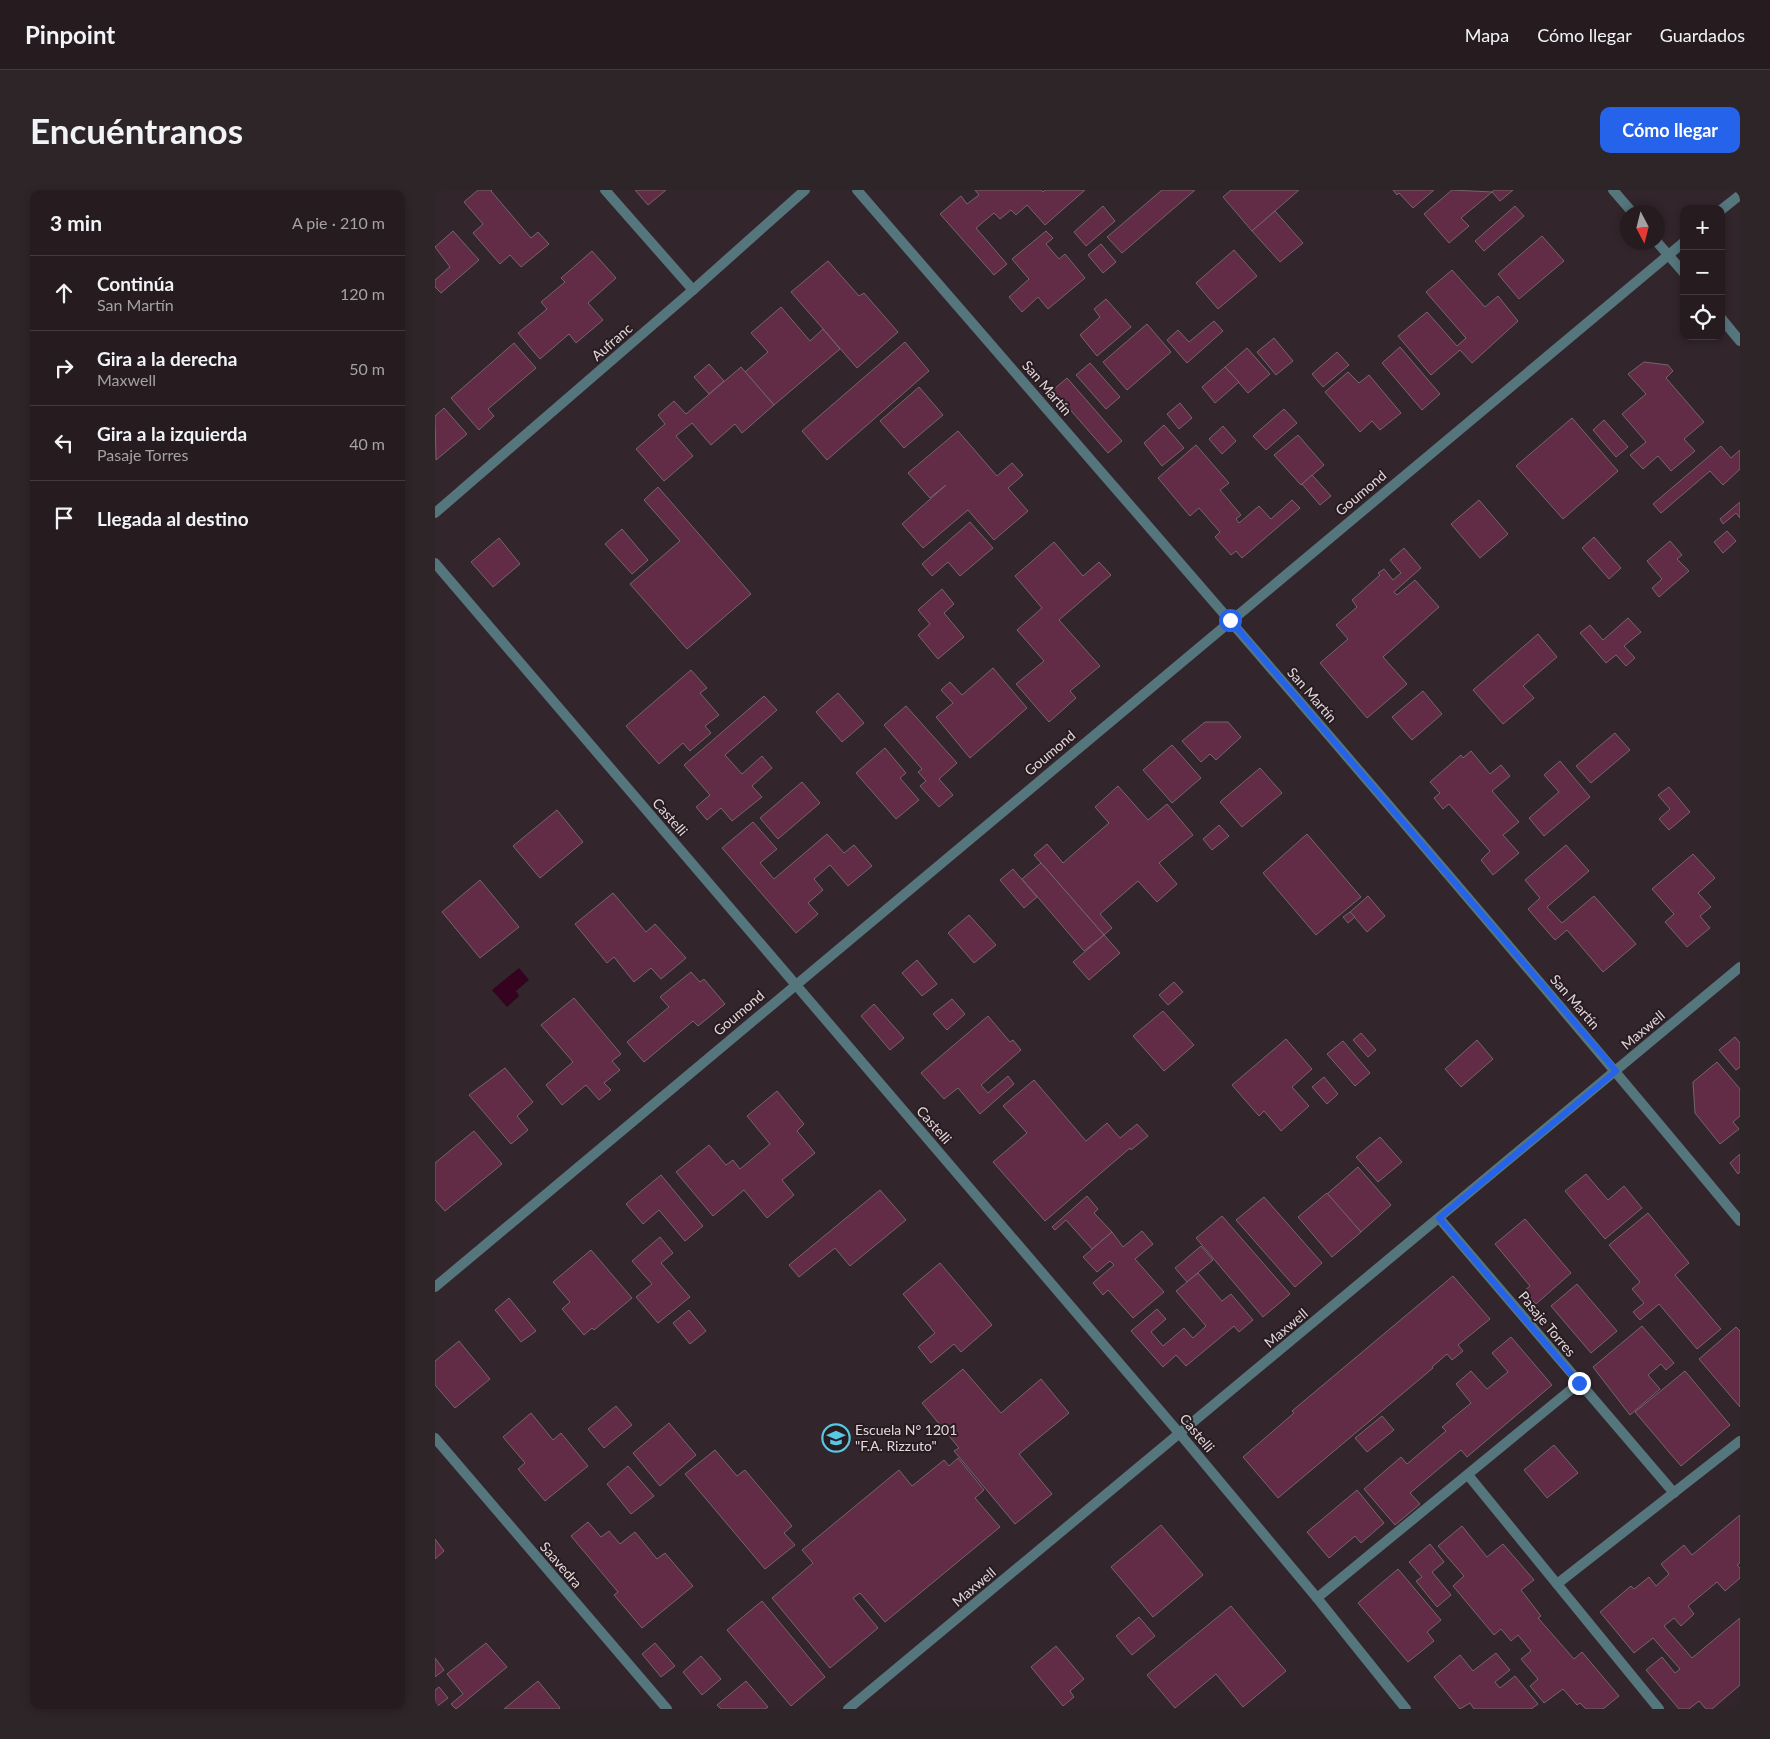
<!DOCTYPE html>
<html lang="es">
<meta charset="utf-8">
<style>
body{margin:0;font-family:Lato,sans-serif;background:#2e2529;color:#f1f3f6}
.controls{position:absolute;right:15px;top:15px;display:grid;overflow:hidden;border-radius:10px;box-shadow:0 2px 8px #0003}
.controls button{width:45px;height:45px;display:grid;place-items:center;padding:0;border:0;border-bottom:1px solid #423a3e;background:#261c20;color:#f1f3f6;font:25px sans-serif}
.compass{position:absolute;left:1185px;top:15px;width:45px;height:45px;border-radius:50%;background:#261c20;box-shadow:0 2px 8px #0003;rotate:173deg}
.stop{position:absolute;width:15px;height:15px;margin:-11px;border:4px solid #2563eb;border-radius:50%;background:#fff}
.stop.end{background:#2563eb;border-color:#fff;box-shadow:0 1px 5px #0008}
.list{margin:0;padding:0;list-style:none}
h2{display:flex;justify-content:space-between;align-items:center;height:65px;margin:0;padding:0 20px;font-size:21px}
h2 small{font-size:16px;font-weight:400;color:#a4a1a5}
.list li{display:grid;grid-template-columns:32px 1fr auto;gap:15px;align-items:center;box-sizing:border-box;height:75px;padding:0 20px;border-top:1px solid #423a3e}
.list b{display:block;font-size:19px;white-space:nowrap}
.list p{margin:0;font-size:16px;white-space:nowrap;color:#a4a1a5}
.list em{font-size:16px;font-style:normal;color:#a4a1a5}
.icon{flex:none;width:28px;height:28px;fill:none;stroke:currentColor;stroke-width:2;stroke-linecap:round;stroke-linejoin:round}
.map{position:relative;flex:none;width:1305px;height:1519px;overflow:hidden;border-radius:10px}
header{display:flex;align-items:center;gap:30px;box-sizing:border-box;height:70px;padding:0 25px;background:#261c20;border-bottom:1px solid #423a3e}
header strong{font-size:24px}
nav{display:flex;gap:28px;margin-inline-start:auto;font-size:18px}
.intro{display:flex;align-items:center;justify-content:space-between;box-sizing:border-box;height:120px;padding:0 30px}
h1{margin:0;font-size:35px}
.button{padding:12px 22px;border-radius:10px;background:#2563eb;color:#fff;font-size:18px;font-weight:700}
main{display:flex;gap:30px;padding:0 30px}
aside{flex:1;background:#261c20;border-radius:10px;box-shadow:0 2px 8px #0003}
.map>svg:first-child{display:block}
</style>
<header>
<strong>Pinpoint</strong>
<nav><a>Mapa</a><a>Cómo llegar</a><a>Guardados</a></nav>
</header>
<div class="intro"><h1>Encuéntranos</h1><a class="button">Cómo llegar</a></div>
<main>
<aside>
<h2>3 min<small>A pie · 210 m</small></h2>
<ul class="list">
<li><svg class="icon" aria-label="ahead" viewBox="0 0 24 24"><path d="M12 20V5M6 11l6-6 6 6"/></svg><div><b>Continúa</b><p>San Martín</p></div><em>120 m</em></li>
<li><svg class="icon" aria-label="right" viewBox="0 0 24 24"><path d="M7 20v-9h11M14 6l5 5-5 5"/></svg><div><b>Gira a la derecha</b><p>Maxwell</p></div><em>50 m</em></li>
<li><svg class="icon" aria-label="left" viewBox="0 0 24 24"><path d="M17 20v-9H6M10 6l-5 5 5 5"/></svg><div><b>Gira a la izquierda</b><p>Pasaje Torres</p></div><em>40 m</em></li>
<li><svg class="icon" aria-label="arrive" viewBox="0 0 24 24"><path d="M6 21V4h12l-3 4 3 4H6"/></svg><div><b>Llegada al destino</b></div></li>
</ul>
</aside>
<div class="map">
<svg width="1305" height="1519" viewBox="0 0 1305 1519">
<rect width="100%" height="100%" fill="#32252b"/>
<!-- water -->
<polygon fill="#35021f" points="84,778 94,790 81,801 84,806 72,817 57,800"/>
<!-- building -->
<g fill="#632c46" stroke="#75656b">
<polygon points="43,0 57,0 56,1 96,48 103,42 114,54 86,77 75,65 65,74 38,43 48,34 29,12"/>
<polygon points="200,0 231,0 213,15"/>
<polygon points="540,0 606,0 608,2 610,0 650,0 610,35 592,15 581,25 576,20 565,29 559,23 541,38 572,74 559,85 505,24 526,6 532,14 544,5"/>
<polygon points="727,0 760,0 687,63 672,47"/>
<polygon points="796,0 864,0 817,41 788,7"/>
<polygon points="958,0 999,0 978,18 964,3 962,5"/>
<polygon points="1017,0 1057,2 1026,28 1034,36 1014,53 989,24"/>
<polygon points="1059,0 1078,0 1065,11 1057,2"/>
<polygon points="668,16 680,31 651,56 639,42"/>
<polygon points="1080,16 1089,26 1049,61 1040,51"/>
<polygon points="840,21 868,53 845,72 817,41"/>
<polygon points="18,41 44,70 6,103 0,97 0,90 15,77 0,57"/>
<polygon points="611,41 618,48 611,54 624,69 630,64 650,88 613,119 603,107 587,122 574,107 594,89 577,69"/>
<polygon points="1107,46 1129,71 1084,109 1063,84"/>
<polygon points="666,54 681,72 668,83 653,65"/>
<polygon points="799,60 822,86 783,119 761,93"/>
<polygon points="157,61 181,88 153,113 168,130 141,153 134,144 105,169 83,143 112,119 106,112 130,92 126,88"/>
<polygon points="393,71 424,106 429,103 463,142 422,178 356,102"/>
<polygon points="1017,80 1050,117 1063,106 1083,131 1037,173 1025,160 996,185 963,146 992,122 1022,156 1031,148 991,102"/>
<polygon points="671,109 696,137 662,166 645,145 665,127 659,119"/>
<polygon points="346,117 375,151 388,139 405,159 339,215 310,182 333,162 316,143"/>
<polygon points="779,131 788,141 752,173 732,150 743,140 754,152"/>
<polygon points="712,134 736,162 692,200 668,172"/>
<polygon points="839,148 858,171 841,185 822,162"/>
<polygon points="470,152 494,181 392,270 367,241"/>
<polygon points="79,153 101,178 53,219 59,226 44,240 16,208"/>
<polygon points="965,157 1005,204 987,220 947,173"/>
<polygon points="812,158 835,184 813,203 790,177"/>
<polygon points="902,162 914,175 888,197 877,184"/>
<polygon points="1209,172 1233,175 1238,181 1231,188 1269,232 1249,249 1260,261 1236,281 1223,266 1208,279 1195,265 1211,252 1187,224 1211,204 1193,184"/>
<polygon points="655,173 685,207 671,219 641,185"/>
<polygon points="274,174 289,191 274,204 259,187"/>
<polygon points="306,177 339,215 307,243 300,234 276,255 257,233 241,246 258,266 229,291 201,259 230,234 223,225 239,211 251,224"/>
<polygon points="790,177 804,192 780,213 767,197"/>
<polygon points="913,182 924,193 934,185 966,223 945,240 937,231 925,242 890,202"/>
<polygon points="632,188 687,251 673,263 618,200"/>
<polygon points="484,197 508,225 469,258 445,231"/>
<polygon points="745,213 757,228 744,239 732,224"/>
<polygon points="9,218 32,244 1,270 0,226"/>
<polygon points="849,219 862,233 831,260 818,246"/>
<polygon points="1137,228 1183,281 1128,329 1081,276"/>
<polygon points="1169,230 1193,257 1181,267 1158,240"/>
<polygon points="729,235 749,258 727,276 709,253"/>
<polygon points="788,236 801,251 787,264 774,249"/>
<polygon points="523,241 562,286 577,273 588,285 573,298 593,321 559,350 533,320 488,358 467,334 511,295 495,308 473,283"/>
<polygon points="863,245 889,275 866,295 839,265"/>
<polygon points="761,255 794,293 785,300 806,325 801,329 804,333 824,316 836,329 857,310 865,318 807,368 801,361 796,365 780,347 785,342 764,318 755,326 723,288"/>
<polygon points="1286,256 1296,268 1305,260 1305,279 1288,295 1275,281 1226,323 1218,314"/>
<polygon points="877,285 896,306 885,315 867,294"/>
<polygon points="223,297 316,404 252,459 195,394 245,351 209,310"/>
<polygon points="1044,310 1073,344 1045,368 1016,334"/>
<polygon points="1305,312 1305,328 1301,323 1288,334 1285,329"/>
<polygon points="535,332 558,358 525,386 513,372 497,386 487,374"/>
<polygon points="187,339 213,370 197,384 170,354"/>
<polygon points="1292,341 1301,351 1288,363 1279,352"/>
<polygon points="1159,347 1186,378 1174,389 1147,358"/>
<polygon points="64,348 85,374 58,397 36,372"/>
<polygon points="1235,351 1247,365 1242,369 1254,381 1224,407 1217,398 1227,389 1212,371"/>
<polygon points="619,352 648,386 664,372 676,385 624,430 665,476 635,501 641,508 614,532 581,494 609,471 582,440 607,418 580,386"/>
<polygon points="969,358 986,378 959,402 962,405 980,390 1004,417 948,467 972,494 932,528 885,473 913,449 901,435 922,417 917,410 945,385 943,383 949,379 958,390 966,383 955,370"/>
<polygon points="507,399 519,414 509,423 529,447 503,469 483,445 495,434 483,420"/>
<polygon points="1193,428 1206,442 1189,456 1200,468 1191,476 1181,465 1171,473 1145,443 1155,435 1168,450"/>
<polygon points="1103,444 1122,467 1088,496 1099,508 1068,534 1038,500"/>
<polygon points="558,478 592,518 535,568 501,527 518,513 506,500 515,492 527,505"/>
<polygon points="256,480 272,498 265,503 284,525 270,536 276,543 255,561 248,553 224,574 191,536"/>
<polygon points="988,501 1007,524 977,550 957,527"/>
<polygon points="403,503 429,533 407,552 381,522"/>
<polygon points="329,506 342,520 290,565 307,584 327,566 337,578 317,596 327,607 297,631 286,618 272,630 261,617 275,605 249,575"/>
<polygon points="471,516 522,573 504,589 518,605 504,617 485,596 491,591 483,582 487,579 449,535"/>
<polygon points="770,532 793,532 806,547 781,570 775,564 766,572 747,551"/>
<polygon points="1180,543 1195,560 1156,593 1141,576"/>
<polygon points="737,555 766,588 737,613 708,580"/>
<polygon points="450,558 471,583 465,588 484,610 461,629 421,583"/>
<polygon points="1036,561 1055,584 1066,575 1075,586 1057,601 1084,632 1068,645 1084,663 1058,685 1046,670 1055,661 1014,614 1008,619 999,608 1005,603 995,592 1026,565 1028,568"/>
<polygon points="1125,571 1155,607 1109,646 1094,628 1124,602 1109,585"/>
<polygon points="825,578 847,603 807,637 785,612"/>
<polygon points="367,592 385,613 343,649 325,628"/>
<polygon points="683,596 713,630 732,614 758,645 724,673 742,694 722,712 703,691 665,724 677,738 669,745 599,665 612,654 628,673 674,633 660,617"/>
<polygon points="1234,597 1255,622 1234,640 1224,629 1235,619 1223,605"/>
<polygon points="122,620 148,652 105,688 78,656"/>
<polygon points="318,632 342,659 325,673 339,689 392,644 409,663 419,655 437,676 413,696 395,675 379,689 388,700 373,713 383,724 361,743 287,658"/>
<polygon points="784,635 794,646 777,660 768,649"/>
<polygon points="872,644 926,707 881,745 828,683"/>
<polygon points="1131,655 1154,681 1112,717 1127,733 1159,706 1201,754 1168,782 1132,740 1120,750 1093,719 1105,708 1090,690"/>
<polygon points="1258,664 1280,688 1263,703 1276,717 1265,726 1275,738 1252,757 1230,732 1239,724 1217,699"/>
<polygon points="606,673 669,745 649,761 587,689"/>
<polygon points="578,679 602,707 589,718 565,690"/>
<polygon points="45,690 84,737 45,768 7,722"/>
<polygon points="178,703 211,742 220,734 251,768 226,789 216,778 199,792 179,767 172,773 140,734"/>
<polygon points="933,706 950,726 932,742 915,722"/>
<polygon points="915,722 920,727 913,733 908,727"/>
<polygon points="534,725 561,755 539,773 513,743"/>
<polygon points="669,745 685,763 654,790 638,772"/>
<polygon points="482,770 502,794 487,806 467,783"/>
<polygon points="256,782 265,792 269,789 290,814 263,836 258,831 209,872 192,852 234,817 225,807"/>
<polygon points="739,792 748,802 733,815 724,805"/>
<polygon points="139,808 186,864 177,871 185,880 169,893 176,900 164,910 151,895 127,915 111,895 138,872 106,835"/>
<polygon points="517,809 530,824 512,840 498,824"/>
<polygon points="439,814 469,848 455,860 426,826"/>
<polygon points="728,821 759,855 729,881 698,846"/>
<polygon points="553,826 575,852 578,850 586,860 546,895 553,903 573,886 579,894 545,924 523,898 509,909 486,883"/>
<polygon points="926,843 941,860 933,867 918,850"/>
<polygon points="1300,847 1305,853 1305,877 1301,880 1284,860"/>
<polygon points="851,849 877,879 857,897 874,916 846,941 829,921 824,926 797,895"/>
<polygon points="1042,850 1058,869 1026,897 1010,879"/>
<polygon points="908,851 935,883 920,896 892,864"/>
<polygon points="1282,872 1305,899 1305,926 1298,932 1304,939 1285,954 1260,923 1258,892"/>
<polygon points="70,878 98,912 82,926 93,940 76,954 34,905"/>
<polygon points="889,887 903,904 892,914 877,897"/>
<polygon points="599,890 651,951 672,933 685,948 702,934 713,946 696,960 695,958 610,1031 558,972 592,943 568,916"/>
<polygon points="342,901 369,934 362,941 380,963 347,990 359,1005 332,1028 309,1000 278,1026 241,982 274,955 291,975 298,970 305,979 335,954 312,926"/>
<polygon points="39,941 67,974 10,1021 0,1010 0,973"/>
<polygon points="945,947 967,972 943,992 921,967"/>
<polygon points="1305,964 1305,982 1303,984 1295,973"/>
<polygon points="923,977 956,1015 926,1042 892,1004"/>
<polygon points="1151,984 1173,1010 1189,996 1207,1018 1170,1049 1130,1001"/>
<polygon points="226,985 268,1036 250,1051 224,1020 208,1034 191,1014"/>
<polygon points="445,1000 471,1030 415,1076 400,1058 364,1087 354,1075"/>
<polygon points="892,1003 926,1042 897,1067 863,1027"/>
<polygon points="652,1006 663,1019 659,1023 677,1042 657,1059 631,1030 620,1040 617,1037"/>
<polygon points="829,1007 887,1073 860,1097 801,1030"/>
<polygon points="1213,1023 1254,1073 1240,1085 1286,1139 1262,1159 1224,1114 1205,1130 1198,1122 1209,1113 1197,1099 1205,1092 1174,1055"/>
<polygon points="787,1026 855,1104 828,1127 761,1048"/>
<polygon points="1090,1029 1136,1083 1101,1114 1089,1101 1095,1096 1060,1054"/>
<polygon points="707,1041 718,1054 700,1069 729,1102 698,1128 673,1100 668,1105 658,1093 679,1075 675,1071 662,1082 648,1067 677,1042 688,1057"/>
<polygon points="225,1047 238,1063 226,1073 255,1107 223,1133 201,1107 217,1094 197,1071"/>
<polygon points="766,1056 778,1070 752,1092 740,1078"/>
<polygon points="156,1060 197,1108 159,1140 157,1138 149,1145 127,1119 135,1112 118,1092"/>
<polygon points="505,1073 557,1135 526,1162 519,1154 496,1173 483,1157 500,1143 468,1104"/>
<polygon points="763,1083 787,1111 796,1104 818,1130 804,1142 799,1136 751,1176 741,1165 728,1177 696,1141 722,1119 731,1129 716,1142 728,1156 749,1138 758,1148 771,1136 741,1101"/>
<polygon points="1018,1086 1055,1129 1023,1155 1028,1161 1017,1170 1012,1164 997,1177 998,1178 843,1308 808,1267 859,1223 857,1221"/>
<polygon points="1142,1094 1182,1141 1156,1163 1116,1116"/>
<polygon points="74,1108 101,1141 86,1152 60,1120"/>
<polygon points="254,1120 271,1141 255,1154 238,1133"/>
<polygon points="1207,1136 1239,1173 1231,1180 1226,1174 1213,1185 1225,1199 1195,1225 1158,1177"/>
<polygon points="1301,1137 1305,1141 1305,1217 1264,1169"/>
<polygon points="1076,1147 1117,1195 1032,1267 1026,1260 975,1303 985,1314 960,1335 929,1299 966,1267 972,1274 1011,1241 1007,1237 1036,1213 1021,1194 1036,1181 1052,1199 1073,1182 1057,1163"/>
<polygon points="24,1151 55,1189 20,1218 0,1195 0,1171"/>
<polygon points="528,1179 566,1223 606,1189 634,1223 584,1264 617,1304 580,1334 519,1261 524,1258 487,1213"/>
<polygon points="1250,1181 1295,1235 1246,1276 1200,1222"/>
<polygon points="181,1216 197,1235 169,1258 153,1239"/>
<polygon points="96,1223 118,1250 126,1243 153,1276 110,1311 83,1279 90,1273 68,1247"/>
<polygon points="947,1226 959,1240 932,1262 920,1248"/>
<polygon points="234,1233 261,1265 225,1296 198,1263"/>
<polygon points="1119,1255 1143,1283 1112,1308 1089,1280"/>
<polygon points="280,1260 302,1286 310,1280 357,1336 349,1343 360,1355 330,1379 250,1284"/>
<polygon points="523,1268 549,1300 540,1308 565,1337 450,1432 425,1403 418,1408 443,1438 395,1478 337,1408 378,1373 367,1360 464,1280 477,1296 509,1270 514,1276"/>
<polygon points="193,1276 219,1306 196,1324 172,1294"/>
<polygon points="922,1300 949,1333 926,1353 920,1346 894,1368 872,1342"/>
<polygon points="1305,1325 1305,1373 1302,1375 1305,1378 1305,1388 1290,1401 1282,1392 1253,1416 1259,1424 1246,1436 1239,1428 1229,1436 1257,1468 1305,1428 1305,1495 1277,1519 1271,1519 1264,1511 1254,1519 1244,1519 1211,1480 1227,1467 1240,1483 1245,1479 1218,1448 1199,1463 1165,1422 1196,1396 1199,1399 1214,1387 1221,1396 1234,1384 1226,1374 1249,1355 1257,1365"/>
<polygon points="153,1332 166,1347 174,1341 185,1354 200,1342 222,1369 230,1363 258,1396 207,1438 179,1405 183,1402 136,1346"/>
<polygon points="726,1335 768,1385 718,1427 676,1377"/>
<polygon points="1027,1336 1052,1367 1068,1354 1099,1390 1086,1400 1106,1426 1103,1428 1139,1469 1147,1462 1184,1506 1168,1519 1151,1519 1145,1513 1142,1515 1128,1499 1109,1513 1095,1496 1103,1489 1086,1469 1096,1461 1083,1445 1076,1451 1066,1439 1059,1445 1018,1396 1029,1386 1003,1356"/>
<polygon points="0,1349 9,1361 0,1369"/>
<polygon points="995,1354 1009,1372 997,1382 1016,1405 1002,1417 981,1391 987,1387 974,1372"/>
<polygon points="963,1379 1006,1430 992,1442 999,1451 973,1472 923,1413"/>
<polygon points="327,1411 390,1487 356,1516 292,1440"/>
<polygon points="796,1416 851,1481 808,1517 781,1484 740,1518 712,1485"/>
<polygon points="704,1427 720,1446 697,1465 681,1446"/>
<polygon points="51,1453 72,1477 21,1519 16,1514 28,1504 12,1484"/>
<polygon points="220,1453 240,1476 226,1487 207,1464"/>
<polygon points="621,1456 649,1489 635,1501 639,1507 628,1516 596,1477"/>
<polygon points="1061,1463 1075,1480 1060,1492 1065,1498 1080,1486 1103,1514 1096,1519 1039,1519 1035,1513 1025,1519 999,1487 1025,1465 1038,1481"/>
<polygon points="266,1466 286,1489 267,1505 248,1482"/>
<polygon points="0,1468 9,1480 0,1487"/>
<polygon points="103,1491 125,1518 124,1519 69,1519"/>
<polygon points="311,1491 333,1517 330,1519 286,1519 282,1515"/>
<polygon points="4,1497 13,1508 0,1518 0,1500"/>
</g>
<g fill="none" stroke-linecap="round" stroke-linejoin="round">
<!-- lane -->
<g stroke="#56767d" stroke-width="10">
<polyline points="170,0 258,100"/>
<polyline points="1004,1028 1239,1303"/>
<polyline points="1033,1285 1224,1519"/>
<polyline points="1122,1394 1305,1251"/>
<polyline points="882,1408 1144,1193"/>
</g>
<!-- street -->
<g stroke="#56767d" stroke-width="10">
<path d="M422 0C718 342 1016 683 1305 1031"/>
<polyline points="1178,0 1197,22"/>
<polyline points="1286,20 1305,5"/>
<polyline points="1222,52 1249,83"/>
<polyline points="1286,128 1305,151"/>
<polyline points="0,323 258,100 370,0"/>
<polyline points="0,373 745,1244 882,1408 971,1519"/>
<polyline points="0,1097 1249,52"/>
<polyline points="0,1248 232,1519"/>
<polyline points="413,1519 1305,777"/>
</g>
</g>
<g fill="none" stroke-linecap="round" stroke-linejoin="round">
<!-- route -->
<polyline stroke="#2563eb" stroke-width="6" points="795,430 1181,881 1004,1028 1144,1193"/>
</g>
<!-- icons -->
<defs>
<g id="school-ring" transform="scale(1.4375)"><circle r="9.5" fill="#281c21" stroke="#57c9e2" stroke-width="1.5"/><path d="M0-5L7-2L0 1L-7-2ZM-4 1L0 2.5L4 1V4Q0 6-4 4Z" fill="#57c9e2"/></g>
</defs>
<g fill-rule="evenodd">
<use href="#school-ring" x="401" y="1248"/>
</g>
<g text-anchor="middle" stroke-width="4" stroke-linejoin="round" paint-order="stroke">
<!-- street labels -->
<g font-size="14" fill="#e1d8dc" stroke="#281c21">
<text transform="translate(177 152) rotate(-41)" y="5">Aufranc</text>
<text transform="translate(612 198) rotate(49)" y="5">San Martín</text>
<text transform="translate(926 303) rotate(-40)" y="5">Goumond</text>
<text transform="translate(877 505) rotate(49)" y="5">San Martín</text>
<text transform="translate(615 563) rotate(-40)" y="5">Goumond</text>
<text transform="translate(235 627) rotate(49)" y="5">Castelli</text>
<text transform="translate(1140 812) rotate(49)" y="5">San Martín</text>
<text transform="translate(304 823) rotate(-40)" y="5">Goumond</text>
<text transform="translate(1208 840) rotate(-40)" y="5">Maxwell</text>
<text transform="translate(499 935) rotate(49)" y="5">Castelli</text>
<text transform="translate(1112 1134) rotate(50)" y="5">Pasaje Torres</text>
<text transform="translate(851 1138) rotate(-40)" y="5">Maxwell</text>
<text transform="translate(762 1243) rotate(50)" y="5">Castelli</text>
<text transform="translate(126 1375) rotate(49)" y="5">Saavedra</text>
<text transform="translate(539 1397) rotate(-40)" y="5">Maxwell</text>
</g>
<!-- poi labels -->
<g font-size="14" fill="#e1d8dc" stroke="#281c21" text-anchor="start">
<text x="420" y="1245">Escuela N° 1201<tspan x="420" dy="16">"F.A. Rizzuto"</tspan></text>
</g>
</g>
</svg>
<div class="controls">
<button>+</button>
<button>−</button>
<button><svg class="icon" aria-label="locate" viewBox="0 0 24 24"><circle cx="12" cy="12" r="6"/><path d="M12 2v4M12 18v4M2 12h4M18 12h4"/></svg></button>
</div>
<svg class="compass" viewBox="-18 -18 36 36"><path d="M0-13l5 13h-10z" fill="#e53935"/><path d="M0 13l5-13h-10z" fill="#a4a1a5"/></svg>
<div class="stop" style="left:795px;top:430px"></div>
<div class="stop end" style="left:1144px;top:1193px"></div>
</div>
</main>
